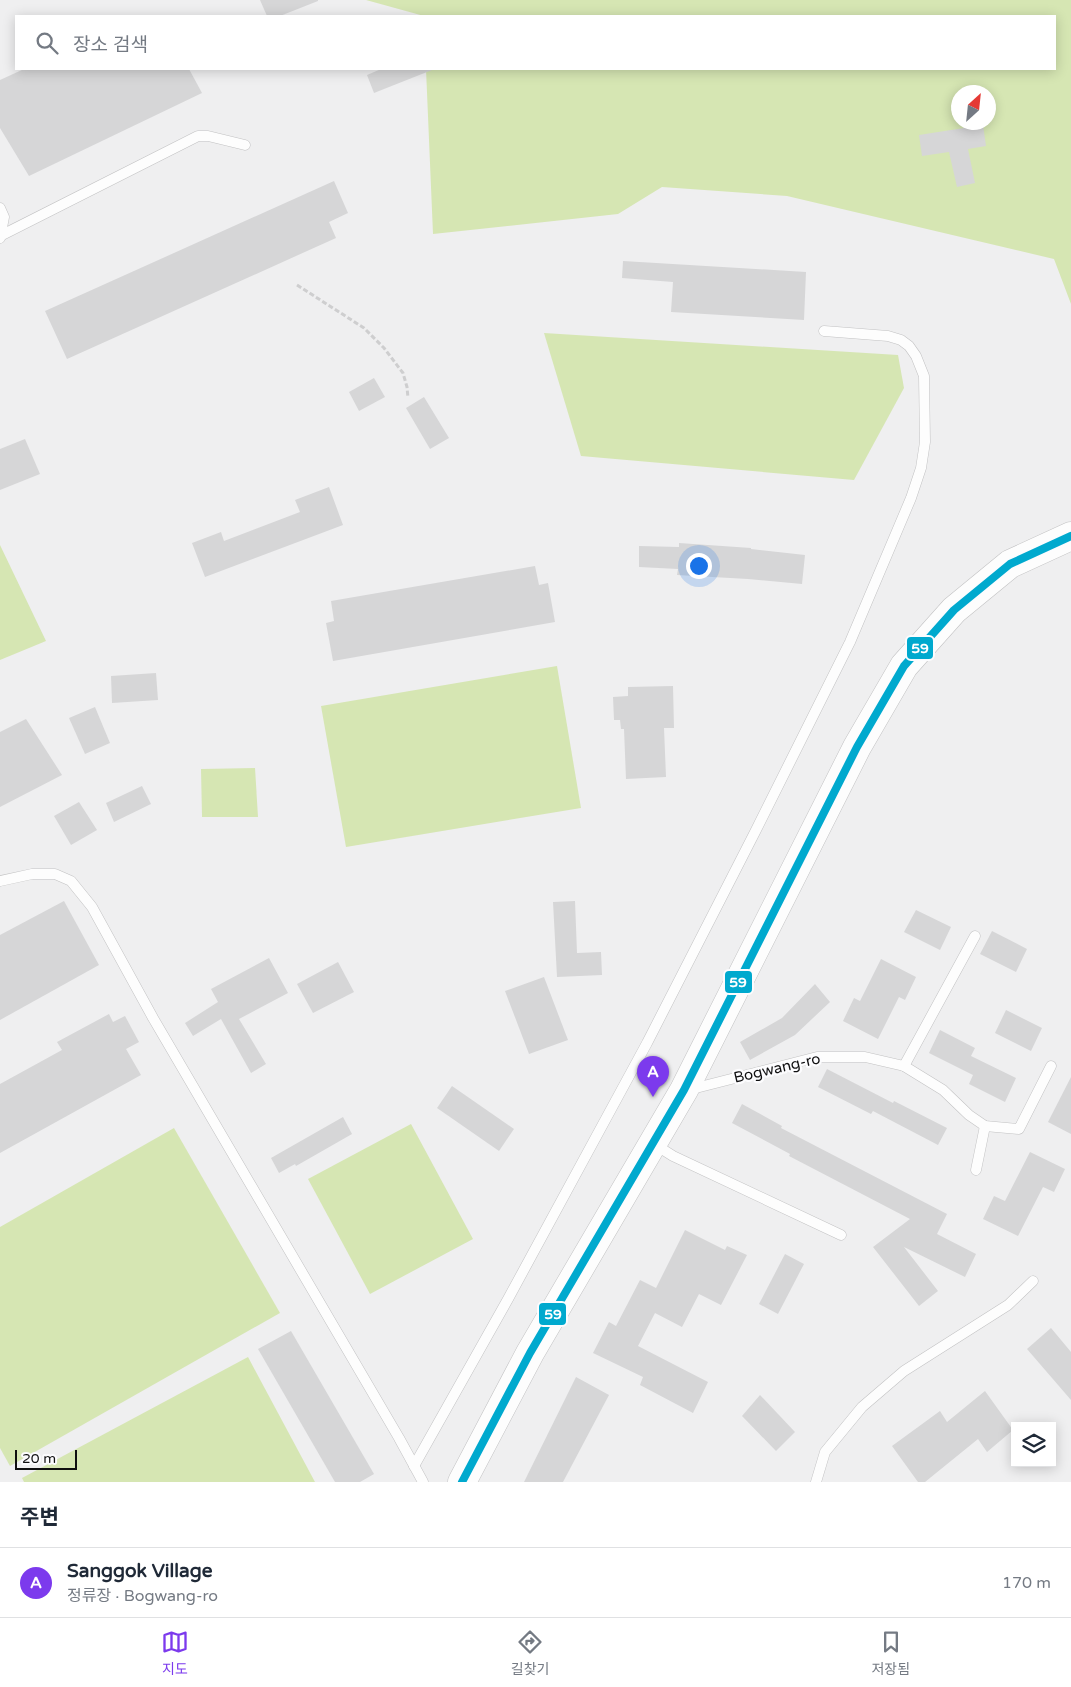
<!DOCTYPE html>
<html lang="ko">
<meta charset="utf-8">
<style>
body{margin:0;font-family:"Varela Round","Noto Sans KR",sans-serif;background:#f6f6f7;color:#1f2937}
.controls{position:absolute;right:15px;bottom:15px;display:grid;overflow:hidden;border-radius:0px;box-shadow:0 2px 12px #0003}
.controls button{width:45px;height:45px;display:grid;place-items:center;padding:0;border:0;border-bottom:1px solid #e0e1e3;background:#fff;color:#1f2937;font:25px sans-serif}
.compass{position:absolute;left:951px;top:85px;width:45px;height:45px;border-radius:50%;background:#fff;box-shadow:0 2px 12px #0003;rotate:27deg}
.scale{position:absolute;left:15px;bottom:12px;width:62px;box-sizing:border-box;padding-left:5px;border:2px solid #0f0f10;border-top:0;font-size:14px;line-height:18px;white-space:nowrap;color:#0f0f10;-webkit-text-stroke:4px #fcfcfe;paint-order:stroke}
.you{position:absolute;left:698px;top:565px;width:18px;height:18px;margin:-12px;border:4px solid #fff;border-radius:50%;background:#1a73e8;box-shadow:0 0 0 8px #1a73e833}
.badge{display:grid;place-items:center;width:32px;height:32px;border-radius:50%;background:#7c3aed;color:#fff;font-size:16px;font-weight:700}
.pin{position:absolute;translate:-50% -41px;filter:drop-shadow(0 1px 2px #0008)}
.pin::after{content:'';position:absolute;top:26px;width:18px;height:15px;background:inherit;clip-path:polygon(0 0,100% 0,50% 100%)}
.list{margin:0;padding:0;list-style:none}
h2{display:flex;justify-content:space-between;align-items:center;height:65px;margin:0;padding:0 20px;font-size:21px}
h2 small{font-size:16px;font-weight:400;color:#747a83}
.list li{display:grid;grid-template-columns:32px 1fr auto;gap:15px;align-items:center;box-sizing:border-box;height:70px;padding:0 20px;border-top:1px solid #e0e1e3}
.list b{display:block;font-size:19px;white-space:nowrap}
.list p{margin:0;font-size:16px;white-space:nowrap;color:#747a83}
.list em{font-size:16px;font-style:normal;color:#747a83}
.icon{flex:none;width:28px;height:28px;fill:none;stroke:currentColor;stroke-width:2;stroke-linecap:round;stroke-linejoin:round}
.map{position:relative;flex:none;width:1071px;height:1482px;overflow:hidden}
.search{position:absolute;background:#fff;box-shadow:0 2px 12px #0003;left:15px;right:15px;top:15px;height:55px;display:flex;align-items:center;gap:12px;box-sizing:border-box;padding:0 18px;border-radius:0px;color:#747a83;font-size:19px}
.sheet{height:135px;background:#fff}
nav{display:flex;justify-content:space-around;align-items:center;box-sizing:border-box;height:70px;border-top:1px solid #e0e1e3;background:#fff;font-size:14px;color:#747a83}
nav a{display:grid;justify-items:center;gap:2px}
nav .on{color:#7c3aed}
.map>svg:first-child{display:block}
</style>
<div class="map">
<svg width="1071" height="1482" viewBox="0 0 1071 1482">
<rect width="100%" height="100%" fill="#efeff0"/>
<!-- green -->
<g fill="#d6e6b3" fill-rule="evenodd">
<path d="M366 0H1071V304L1054 259 787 196 662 187 618 214 433 234 426 69H1055V16H424ZM958 92H988V122H958Z"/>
<polygon points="544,333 898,355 904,388 854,480 581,456"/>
<polygon points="0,545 46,641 0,660"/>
<polygon points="557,666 581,808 346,847 321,706"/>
<polygon points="255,768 258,817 202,817 201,769"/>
<polygon points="411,1124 473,1239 370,1294 308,1179"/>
<polygon points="174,1128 280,1313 10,1466 0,1448 0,1227"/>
<polygon points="248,1357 315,1482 24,1482 22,1478"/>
</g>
<!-- building -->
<g fill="#d6d6d7">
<polygon points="260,0 318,0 318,1 280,16 267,16"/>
<polygon points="24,69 189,69 202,93 29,176 0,128 0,80"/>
<polygon points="381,69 432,69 432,70 374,93 367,75"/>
<polygon points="983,125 986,146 968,149 975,183 957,187 949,152 922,156 919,135"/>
<polygon points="334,181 348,213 329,222 336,238 67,359 45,311"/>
<polygon points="623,261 806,272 804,320 671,312 673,282 622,278"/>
<polygon points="374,378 385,397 359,411 349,392"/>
<polygon points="424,397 449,438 430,449 406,408"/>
<polygon points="25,439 40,474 0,490 0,449"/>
<polygon points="329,487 343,525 205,577 192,543 221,532 224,541 300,512 295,500"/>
<polygon points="679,543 751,548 751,549 805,555 802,584 748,579 677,575 678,569 639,567 639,546 679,547"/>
<polygon points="535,566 539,585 548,583 555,622 333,661 326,623 334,621 331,601"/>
<polygon points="156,673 158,700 112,703 111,676"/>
<polygon points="673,686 674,728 664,728 666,777 626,779 624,729 621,729 620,720 614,720 613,697 628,696 628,687"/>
<polygon points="95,707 110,743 85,754 69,718"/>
<polygon points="26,719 62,775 0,807 0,732"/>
<polygon points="142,786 151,804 114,822 106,803"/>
<polygon points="79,802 97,830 71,845 54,816"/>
<polygon points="64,901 99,965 0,1020 0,935"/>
<polygon points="575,901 577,953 601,952 602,975 557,977 553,902"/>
<polygon points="916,910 951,927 940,950 904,932"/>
<polygon points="992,931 1027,949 1016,972 980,954"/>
<polygon points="269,958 288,993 239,1019 266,1064 251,1073 221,1019 193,1036 185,1023 218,1002 211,989"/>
<polygon points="881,959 916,977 905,1000 899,997 878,1039 843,1021 854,998 860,1001"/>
<polygon points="338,962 354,992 313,1013 297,984"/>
<polygon points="544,977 568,1040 529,1054 505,991"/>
<polygon points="815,984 830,1002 795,1035 750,1060 740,1042 782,1018"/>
<polygon points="1006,1010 1042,1028 1031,1051 995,1033"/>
<polygon points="109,1014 113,1022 125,1016 139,1042 126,1049 141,1075 0,1153 0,1084 62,1050 57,1042"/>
<polygon points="940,1030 975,1048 971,1056 1016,1078 1005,1102 969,1084 973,1075 929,1053"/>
<polygon points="827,1069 893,1103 894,1101 947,1128 938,1145 873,1111 871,1114 818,1087"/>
<polygon points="1071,1077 1071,1134 1048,1122"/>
<polygon points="452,1086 514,1129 499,1151 437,1108"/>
<polygon points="742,1104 782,1126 781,1128 947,1214 937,1234 976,1254 965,1277 904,1247 938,1291 919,1306 873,1247 910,1219 789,1156 790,1154 732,1123"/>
<polygon points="343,1117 352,1134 296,1166 295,1164 279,1173 271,1158"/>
<polygon points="1030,1152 1065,1169 1054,1192 1043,1187 1018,1236 983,1219 994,1196 1005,1201"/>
<polygon points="685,1230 725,1250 727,1246 747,1255 721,1305 699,1294 682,1327 655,1313 638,1346 708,1382 693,1413 640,1385 643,1377 593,1353 609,1322 616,1326 640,1280 656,1288"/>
<polygon points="785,1254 804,1264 778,1314 759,1304"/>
<polygon points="1051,1328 1071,1352 1071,1400 1027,1349"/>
<polygon points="291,1331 374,1474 360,1482 335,1482 258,1349"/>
<polygon points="576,1377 609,1395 563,1482 524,1482"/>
<polygon points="985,1391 1013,1430 987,1452 978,1439 925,1482 918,1482 892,1446 940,1411 947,1422"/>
<polygon points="760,1395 795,1432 776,1451 742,1416"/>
</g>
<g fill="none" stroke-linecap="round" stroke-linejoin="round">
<!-- service casing -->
<g stroke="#c2c2c3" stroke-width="11">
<g id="service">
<polyline points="0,208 4,217 0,238"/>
<polyline points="2,235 198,136 208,136 245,145"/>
<polyline points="0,881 32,874 55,874 71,881 92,907 153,1018 399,1438 423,1482"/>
<polyline points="904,1066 975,936"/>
<polyline points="688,1090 817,1057 865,1057 904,1066 943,1090 969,1115 985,1126 1019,1129 1051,1066"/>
<polyline points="654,1144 673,1156 841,1235"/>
<polyline points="976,1170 985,1126"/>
<polyline points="414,1466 508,1299 647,1043 755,832 850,642 911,498 921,468 925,442 924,376 916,356 909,346 901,340 888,336 824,331"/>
<polyline points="816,1482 825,1452 862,1407 904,1371 1008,1305 1033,1281"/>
</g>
</g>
<!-- secondary casing -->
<g stroke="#c2c2c3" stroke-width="29">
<polyline id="secondary" points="462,1482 530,1353 684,1090 857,747 904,666 954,610 1010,564 1071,536"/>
</g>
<!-- path -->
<polyline stroke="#cececf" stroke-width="3" stroke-dasharray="5 2.5" stroke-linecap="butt" points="297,285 364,328 384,348 403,373 407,387 408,398"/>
<!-- service -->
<use href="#service" stroke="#fdfdfd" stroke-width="10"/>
<!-- secondary -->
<use href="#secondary" stroke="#fdfdfd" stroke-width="28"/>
<!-- bus-1 casing -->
<g stroke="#fcfcfe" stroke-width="11">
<polyline id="bus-1" points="462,1482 530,1353 684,1090 857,747 904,666 954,610 1010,564 1071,536"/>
</g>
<!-- bus-1 -->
<use href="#bus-1" stroke="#00a9ce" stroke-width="8"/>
</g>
<g text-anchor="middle" stroke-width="4.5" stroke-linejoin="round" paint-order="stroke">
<!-- street labels -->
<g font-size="15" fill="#0f0f10" stroke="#fcfcfe">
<text transform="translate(777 1068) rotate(-13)" y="5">Bogwang-ro</text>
</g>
</g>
<g stroke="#fcfcfe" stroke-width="2">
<rect x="906" y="636" width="28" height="24" rx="5" fill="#00a9ce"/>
<rect x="724" y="970" width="29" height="24" rx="5" fill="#00a9ce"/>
<rect x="538" y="1302" width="29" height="24" rx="5" fill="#00a9ce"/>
</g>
<g font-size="14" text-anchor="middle" font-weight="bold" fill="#fff">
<text x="920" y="653">59</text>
<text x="738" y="987">59</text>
<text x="553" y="1319">59</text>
</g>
</svg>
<div class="controls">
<button><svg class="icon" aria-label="layers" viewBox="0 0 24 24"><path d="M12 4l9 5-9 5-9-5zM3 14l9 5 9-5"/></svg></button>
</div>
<svg class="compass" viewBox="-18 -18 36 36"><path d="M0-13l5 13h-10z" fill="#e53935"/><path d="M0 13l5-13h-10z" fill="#747a83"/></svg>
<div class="scale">20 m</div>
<div class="you"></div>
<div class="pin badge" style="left:653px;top:1097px">A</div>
<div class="search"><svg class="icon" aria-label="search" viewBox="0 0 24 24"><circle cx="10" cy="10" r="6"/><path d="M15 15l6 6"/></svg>장소 검색</div>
</div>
<section class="sheet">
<h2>주변<small></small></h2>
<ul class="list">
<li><span class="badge">A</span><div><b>Sanggok Village</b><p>정류장 · Bogwang-ro</p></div><em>170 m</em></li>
</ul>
</section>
<nav>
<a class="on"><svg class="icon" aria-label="map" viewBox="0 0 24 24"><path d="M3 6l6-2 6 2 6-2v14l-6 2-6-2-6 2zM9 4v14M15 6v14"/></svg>지도</a>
<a><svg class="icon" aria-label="directions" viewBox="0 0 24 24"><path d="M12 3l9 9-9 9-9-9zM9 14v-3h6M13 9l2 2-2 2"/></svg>길찾기</a>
<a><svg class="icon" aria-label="saved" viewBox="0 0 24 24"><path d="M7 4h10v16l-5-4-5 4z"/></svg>저장됨</a>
</nav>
